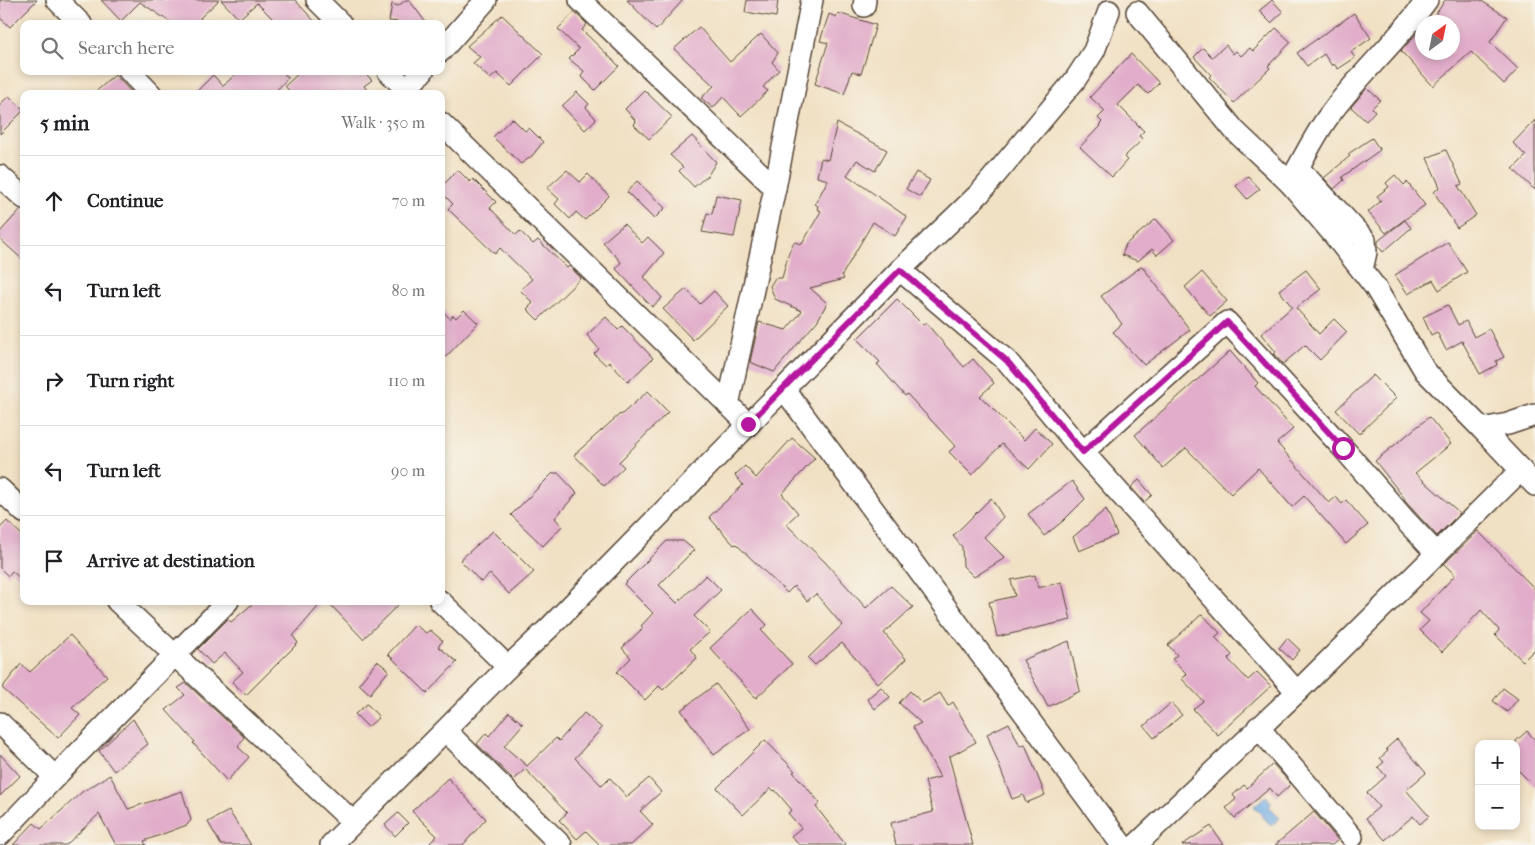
<!DOCTYPE html>
<meta charset="utf-8">
<style>
body{margin:0;font-family:"IM FELL French Canon",serif;background:#f6f6f6;color:#202124}
.controls{position:absolute;right:15px;bottom:15px;display:grid;overflow:hidden;border-radius:10px;box-shadow:0 2px 8px #0003}
.controls button{width:45px;height:45px;display:grid;place-items:center;padding:0;border:0;border-bottom:1px solid #e0e0e0;background:#fff;color:#202124;font:25px sans-serif}
.compass{position:absolute;left:1415px;top:15px;width:45px;height:45px;border-radius:50%;background:#fff;box-shadow:0 2px 8px #0003;rotate:33deg}
.stop{position:absolute;width:15px;height:15px;margin:-11px;border:4px solid #b5179e;border-radius:50%;background:#fff}
.stop.end{background:#b5179e;border-color:#fff;box-shadow:0 1px 5px #0008}
.list{margin:0;padding:0;list-style:none}
h2{display:flex;justify-content:space-between;align-items:center;height:65px;margin:0;padding:0 20px;font-size:21px}
h2 small{font-size:16px;font-weight:400;color:#757577}
.list li{display:grid;grid-template-columns:32px 1fr auto;gap:15px;align-items:center;box-sizing:border-box;height:90px;padding:0 20px;border-top:1px solid #e0e0e0}
.list b{display:block;font-size:19px;white-space:nowrap}
.list em{font-size:16px;font-style:normal;color:#757577}
.icon{flex:none;width:28px;height:28px;fill:none;stroke:currentColor;stroke-width:2;stroke-linecap:round;stroke-linejoin:round}
.map{position:relative;flex:none;width:1535px;height:845px;overflow:hidden}
.search{position:absolute;background:#fff;box-shadow:0 2px 8px #0003;left:20px;top:20px;width:425px;height:55px;display:flex;align-items:center;gap:12px;box-sizing:border-box;padding:0 18px;border-radius:10px;color:#757577;font-size:19px}
.panel{position:absolute;background:#fff;box-shadow:0 2px 8px #0003;left:20px;top:90px;width:425px;height:515px;border-radius:10px}
.map>svg:first-child{display:block}
</style>
<div class="map">
<svg width="1535" height="845" viewBox="0 0 1535 845">
<rect width="100%" height="100%" fill="#f7f3e8"/>
<filter id="ink" filterUnits="userSpaceOnUse"><feTurbulence type="fractalNoise" baseFrequency=".02" numOctaves="2"/><feDisplacementMap in="SourceGraphic" scale="10" xChannelSelector="R" yChannelSelector="G"/><feConvolveMatrix kernelMatrix="1 2 1 2 8 2 1 2 1" color-interpolation-filters="sRGB"/></filter>
<filter id="wash" filterUnits="userSpaceOnUse"><feTurbulence type="fractalNoise" baseFrequency=".0096" numOctaves="4" result="noise"/><feDisplacementMap in="SourceGraphic" scale="20" xChannelSelector="R" yChannelSelector="G"/><feGaussianBlur stdDeviation="1.12" result="paint"/><feColorMatrix in="noise" values="0 0 0 0 0 0 0 0 0 0 0 0 0 0 0 0 0 1.4 0 .05"/><feComposite in="paint" operator="in"/></filter>
<g filter="url(#wash)">
<rect width="100%" height="100%" fill="#f1e1c4"/>
<!-- water -->
<polygon fill="#75ade4" stroke="#586c81" points="1266,796 1272,803 1269,806 1280,818 1271,826 1254,806"/>
<g id="blocks">
<!-- building -->
<g fill="#e1adca">
<polygon points="0,0 37,0 10,27 0,18"/>
<polygon points="101,0 219,0 200,18 205,24 173,24 140,2 121,21"/>
<polygon points="221,0 295,0 317,24 278,24 257,3 239,19"/>
<polygon points="406,0 409,0 427,24 399,24 399,22 389,21 392,4 398,6"/>
<polygon points="627,0 683,0 656,30"/>
<polygon points="747,0 778,0 776,17 745,12"/>
<polygon points="1272,0 1283,12 1271,23 1259,11"/>
<polygon points="1445,0 1480,0 1507,17 1490,42 1518,69 1504,84 1471,52 1433,86 1401,51 1422,28 1422,52 1452,52 1452,22 1431,22"/>
<polygon points="574,12 587,24 582,30 619,66 595,90 581,76 584,71 569,59 579,49 558,29"/>
<polygon points="838,13 876,25 861,74 852,71 844,94 815,84 828,43 820,41 829,14 836,17"/>
<polygon points="1354,13 1371,38 1351,52 1355,58 1338,69 1334,64 1332,66 1324,54 1307,66 1297,53"/>
<polygon points="502,15 543,54 511,86 497,73 490,79 473,63 480,57 467,46"/>
<polygon points="699,27 730,62 761,34 778,53 772,62 779,70 763,87 768,91 741,116 723,97 713,108 701,98 714,86 674,49"/>
<polygon points="1276,28 1291,42 1268,66 1270,68 1234,103 1209,77 1211,75 1194,57 1203,48 1212,57 1226,45 1233,54 1236,51 1241,56 1250,48 1253,51"/>
<polygon points="1131,54 1159,83 1148,94 1138,85 1118,105 1144,131 1139,136 1143,139 1124,157 1127,160 1112,177 1080,147 1100,126 1099,125 1102,122 1098,118 1105,111 1090,97"/>
<polygon points="239,71 282,71 288,78 273,94 194,94 213,75 223,86"/>
<polygon points="301,71 363,71 372,80 364,86 370,94 292,94 285,86"/>
<polygon points="115,75 133,94 93,94"/>
<polygon points="1367,88 1380,100 1372,108 1375,111 1366,121 1351,107"/>
<polygon points="644,90 672,117 649,139 634,125 636,121 625,109"/>
<polygon points="577,92 589,104 586,107 596,119 585,130 562,106"/>
<polygon points="9,96 24,110 0,134 0,104"/>
<polygon points="512,118 525,131 529,128 543,142 532,156 521,164 493,137"/>
<polygon points="1535,120 1535,190 1513,169 1526,156 1513,143"/>
<polygon points="837,123 887,150 875,171 857,160 847,175 907,217 895,236 873,222 842,275 844,279 810,288 827,303 818,320 774,372 750,362 759,322 786,330 802,311 775,299 770,286 775,278 782,278 789,252 794,242 802,244 821,211 817,209 818,206 815,204 828,180 817,177 821,158 828,160"/>
<polygon points="692,136 716,162 708,175 694,187 679,171 683,167 670,155"/>
<polygon points="1372,138 1380,150 1342,177 1344,180 1334,189 1324,178 1350,156 1348,154"/>
<polygon points="1446,150 1462,184 1458,186 1476,215 1457,228 1434,192 1440,187 1427,158"/>
<polygon points="458,170 470,182 473,179 496,202 490,208 516,235 520,231 533,244 538,240 567,268 569,266 581,278 538,320 527,309 533,303 520,290 532,279 500,248 495,254 448,209 453,204 441,192 441,187"/>
<polygon points="567,170 580,182 588,174 609,196 585,220 576,212 570,219 555,204 559,199 547,188"/>
<polygon points="916,172 930,180 920,197 906,189"/>
<polygon points="1395,175 1404,185 1407,182 1425,205 1386,233 1368,212 1381,201 1377,196 1389,187 1386,183"/>
<polygon points="1248,176 1260,189 1247,199 1236,186"/>
<polygon points="637,181 665,208 654,219 627,192"/>
<polygon points="716,195 742,200 734,237 702,232 707,213 712,214"/>
<polygon points="20,210 24,210 24,261 0,239 0,232"/>
<polygon points="1156,219 1174,240 1157,255 1152,249 1138,261 1122,255 1126,244"/>
<polygon points="1405,220 1411,228 1383,252 1378,246 1378,241"/>
<polygon points="624,224 642,243 648,237 664,253 644,277 662,298 652,307 616,269 621,262 603,242"/>
<polygon points="1448,242 1467,272 1439,290 1433,280 1408,294 1395,275"/>
<polygon points="1142,266 1190,330 1144,365 1113,332 1122,324 1101,296"/>
<polygon points="1306,270 1321,289 1296,308 1319,334 1334,319 1347,332 1320,360 1305,345 1283,364 1274,354 1276,352 1261,334 1292,307 1279,290"/>
<polygon points="1202,272 1227,301 1210,316 1185,287"/>
<polygon points="686,289 700,304 714,291 728,306 693,340 663,309"/>
<polygon points="897,299 923,325 926,323 964,367 973,359 994,383 980,396 1024,440 1035,428 1052,444 1029,469 1002,444 972,475 949,452 955,446 907,394 905,396 877,364 880,362 857,339"/>
<polygon points="1448,305 1458,325 1466,321 1474,337 1489,329 1504,357 1496,361 1497,365 1480,374 1462,341 1446,350 1437,332 1431,335 1423,317"/>
<polygon points="441,309 450,319 453,315 456,318 464,310 478,323 441,362"/>
<polygon points="606,317 618,330 622,326 653,358 628,382 609,362 606,365 594,354 599,349 587,335"/>
<polygon points="1230,351 1258,383 1255,386 1293,429 1277,443 1329,503 1336,497 1342,504 1346,500 1368,525 1346,544 1304,496 1292,507 1258,468 1231,494 1186,448 1163,468 1135,435"/>
<polygon points="1373,375 1396,398 1359,434 1336,410"/>
<polygon points="648,391 668,412 619,462 624,467 604,486 574,455 620,414 621,415"/>
<polygon points="1429,417 1451,444 1415,473 1460,513 1437,536 1404,500 1405,499 1375,461"/>
<polygon points="792,438 815,458 782,494 798,513 786,524 825,562 866,608 891,586 913,607 884,633 906,659 878,684 842,643 815,665 808,658 842,625 816,594 807,601 794,586 787,593 736,544 734,545 709,517 743,485 735,475 745,466 756,478"/>
<polygon points="553,473 558,473 577,493 555,518 562,526 543,546 511,515"/>
<polygon points="1139,480 1152,495 1144,502 1131,487"/>
<polygon points="1072,481 1085,499 1063,521 1044,536 1028,514"/>
<polygon points="991,498 1003,517 984,537 1005,558 974,577 963,566 962,547 953,536"/>
<polygon points="1106,509 1117,535 1079,551 1073,537"/>
<polygon points="7,521 24,537 24,582 12,571 8,576 0,568 0,528"/>
<polygon points="493,531 534,572 509,594 490,574 481,582 460,560"/>
<polygon points="1478,531 1535,589 1535,649 1523,661 1495,635 1499,630 1481,610 1442,652 1420,630 1429,621 1420,613 1455,575 1444,564"/>
<polygon points="667,541 683,541 694,550 659,585 677,603 706,575 721,590 694,616 710,632 690,649 697,658 663,690 659,686 645,700 617,672 631,658 622,648 643,628 641,626 653,613 624,584"/>
<polygon points="1035,575 1038,588 1062,582 1071,620 997,637 989,602 1015,596 1011,580"/>
<polygon points="256,601 323,601 293,636 298,643 246,695 232,682 243,672 225,653 212,664 198,649 228,619 231,622"/>
<polygon points="327,601 402,601 363,639"/>
<polygon points="752,609 767,625 761,630 792,664 756,698 710,648"/>
<polygon points="1202,614 1220,633 1215,637 1232,655 1228,659 1248,680 1257,672 1271,686 1218,735 1193,709 1203,701 1182,679 1187,674 1172,659 1177,655 1168,645"/>
<polygon points="415,625 426,633 430,630 443,641 438,646 457,662 427,693 388,654"/>
<polygon points="70,635 107,676 72,708 80,715 58,738 2,688 21,664 30,672"/>
<polygon points="1287,638 1300,650 1292,660 1279,648"/>
<polygon points="1069,641 1080,691 1048,707 1023,660"/>
<polygon points="377,661 389,670 370,694 359,684"/>
<polygon points="186,683 244,737 238,747 249,757 227,781 193,743 195,742 166,710 185,695 178,688"/>
<polygon points="716,684 750,729 714,755 681,710"/>
<polygon points="881,687 890,697 875,709 867,699"/>
<polygon points="1503,688 1518,699 1507,712 1493,701"/>
<polygon points="910,691 922,703 940,693 948,706 953,702 976,742 949,757 973,845 896,845 891,823 933,812 925,781 940,777 913,727 921,723 899,703"/>
<polygon points="1171,703 1182,715 1154,738 1144,726"/>
<polygon points="367,704 379,717 368,727 355,714"/>
<polygon points="509,712 523,724 504,746 527,766 556,738 559,741 584,713 602,728 575,758 602,786 610,778 627,797 649,778 661,792 640,811 653,825 631,845 600,845 586,831 577,839 559,820 567,813 525,769 514,780 477,744 486,733 489,736"/>
<polygon points="133,719 148,744 114,771 99,751"/>
<polygon points="1009,723 1020,746 1025,744 1045,795 1026,803 1023,795 1012,799 987,734"/>
<polygon points="1527,731 1535,740 1535,787 1516,768 1516,741"/>
<polygon points="1397,739 1426,773 1406,790 1429,816 1420,824 1413,816 1385,840 1366,818 1379,807 1367,793 1386,776 1378,767 1384,762 1380,758 1388,751 1386,749"/>
<polygon points="765,740 795,771 793,772 820,803 816,807 846,845 799,845 791,836 801,828 788,813 792,810 775,790 774,791 771,788 743,815 717,788"/>
<polygon points="0,754 20,776 0,796"/>
<polygon points="1273,764 1291,784 1277,797 1270,788 1235,818 1226,808 1236,799 1233,795 1244,785 1247,788"/>
<polygon points="110,775 128,809 182,791 191,820 187,825 144,841 146,845 116,845 99,814 66,845 13,845 34,823 41,829 82,792"/>
<polygon points="448,778 486,819 463,845 428,845 437,836 412,811"/>
<polygon points="229,811 251,845 221,845 208,822"/>
<polygon points="1314,812 1338,840 1332,845 1275,845"/>
<polygon points="398,813 408,823 395,836 385,825"/>
<polygon points="1211,826 1223,845 1182,845"/>
</g>
</g>
</g>
<g filter="url(#ink)">
<use href="#blocks" fill-opacity="0" stroke="#564537" stroke-width="1"/>
<g fill="none" stroke-linecap="round" stroke-linejoin="round">
<!-- minor casing -->
<g stroke="#564537" stroke-width="24">
<g id="minor">
<polyline points="57,0 81,24"/>
<polyline points="317,0 341,24"/>
<polyline points="580,0 775,188"/>
<polyline points="864,6 865,0"/>
<polyline points="1137,12 1235,131 1290,183 1334,235 1375,287 1425,371 1482,429 1508,424 1535,415"/>
<polyline points="441,51 486,0"/>
<polyline points="129,71 151,94"/>
<polyline points="388,71 411,94"/>
<polyline points="402,94 423,71"/>
<polyline points="441,123 748,424"/>
<polyline points="1298,168 1365,240 1366,252 1362,270"/>
<polyline points="0,176 24,198"/>
<path d="M1290 183C1302 161 1313 138 1328 117 1358 75 1397 42 1427 0"/>
<polyline points="900,270 1007,361 1083,452 1297,692"/>
<polyline points="784,389 1122,845"/>
<polyline points="728,405 775,188 812,0"/>
<polyline points="1482,429 1535,485"/>
<polyline points="1083,452 1227,322 1343,448 1406,521 1437,554"/>
<polyline points="0,489 24,512"/>
<polyline points="117,601 353,822"/>
<polyline points="440,601 508,667"/>
<polyline points="0,723 55,777"/>
<polyline points="1258,727 1352,837"/>
<polyline points="446,731 561,845"/>
<polyline points="0,835 55,777 228,601"/>
<polyline points="331,845 508,667 551,626 900,270 980,193 1075,80 1094,51 1109,11"/>
<polyline points="1136,845 1297,692 1521,470"/>
</g>
</g>
<!-- minor -->
<use href="#minor" stroke="#fff" stroke-width="21"/>
</g>
</g>
<g fill="none" stroke-linecap="round" stroke-linejoin="round" filter="url(#ink)">
<!-- route -->
<polyline stroke="#b5179e" stroke-width="6" points="748,424 900,270 1007,361 1083,452 1227,322 1343,448"/>
</g>
</svg>
<div class="controls">
<button>+</button>
<button>−</button>
</div>
<svg class="compass" viewBox="-18 -18 36 36"><path d="M0-13l5 13h-10z" fill="#e53935"/><path d="M0 13l5-13h-10z" fill="#757577"/></svg>
<div class="stop" style="left:1343px;top:448px"></div>
<div class="stop end" style="left:748px;top:424px"></div>
<div class="search"><svg class="icon" aria-label="search" viewBox="0 0 24 24"><circle cx="10" cy="10" r="6"/><path d="M15 15l6 6"/></svg>Search here</div>
<section class="panel">
<h2>5 min<small>Walk · 350 m</small></h2>
<ul class="list">
<li><svg class="icon" aria-label="ahead" viewBox="0 0 24 24"><path d="M12 20V5M6 11l6-6 6 6"/></svg><div><b>Continue</b></div><em>70 m</em></li>
<li><svg class="icon" aria-label="left" viewBox="0 0 24 24"><path d="M17 20v-9H6M10 6l-5 5 5 5"/></svg><div><b>Turn left</b></div><em>80 m</em></li>
<li><svg class="icon" aria-label="right" viewBox="0 0 24 24"><path d="M7 20v-9h11M14 6l5 5-5 5"/></svg><div><b>Turn right</b></div><em>110 m</em></li>
<li><svg class="icon" aria-label="left" viewBox="0 0 24 24"><path d="M17 20v-9H6M10 6l-5 5 5 5"/></svg><div><b>Turn left</b></div><em>90 m</em></li>
<li><svg class="icon" aria-label="arrive" viewBox="0 0 24 24"><path d="M6 21V4h12l-3 4 3 4H6"/></svg><div><b>Arrive at destination</b></div></li>
</ul>
</section>
</div>
